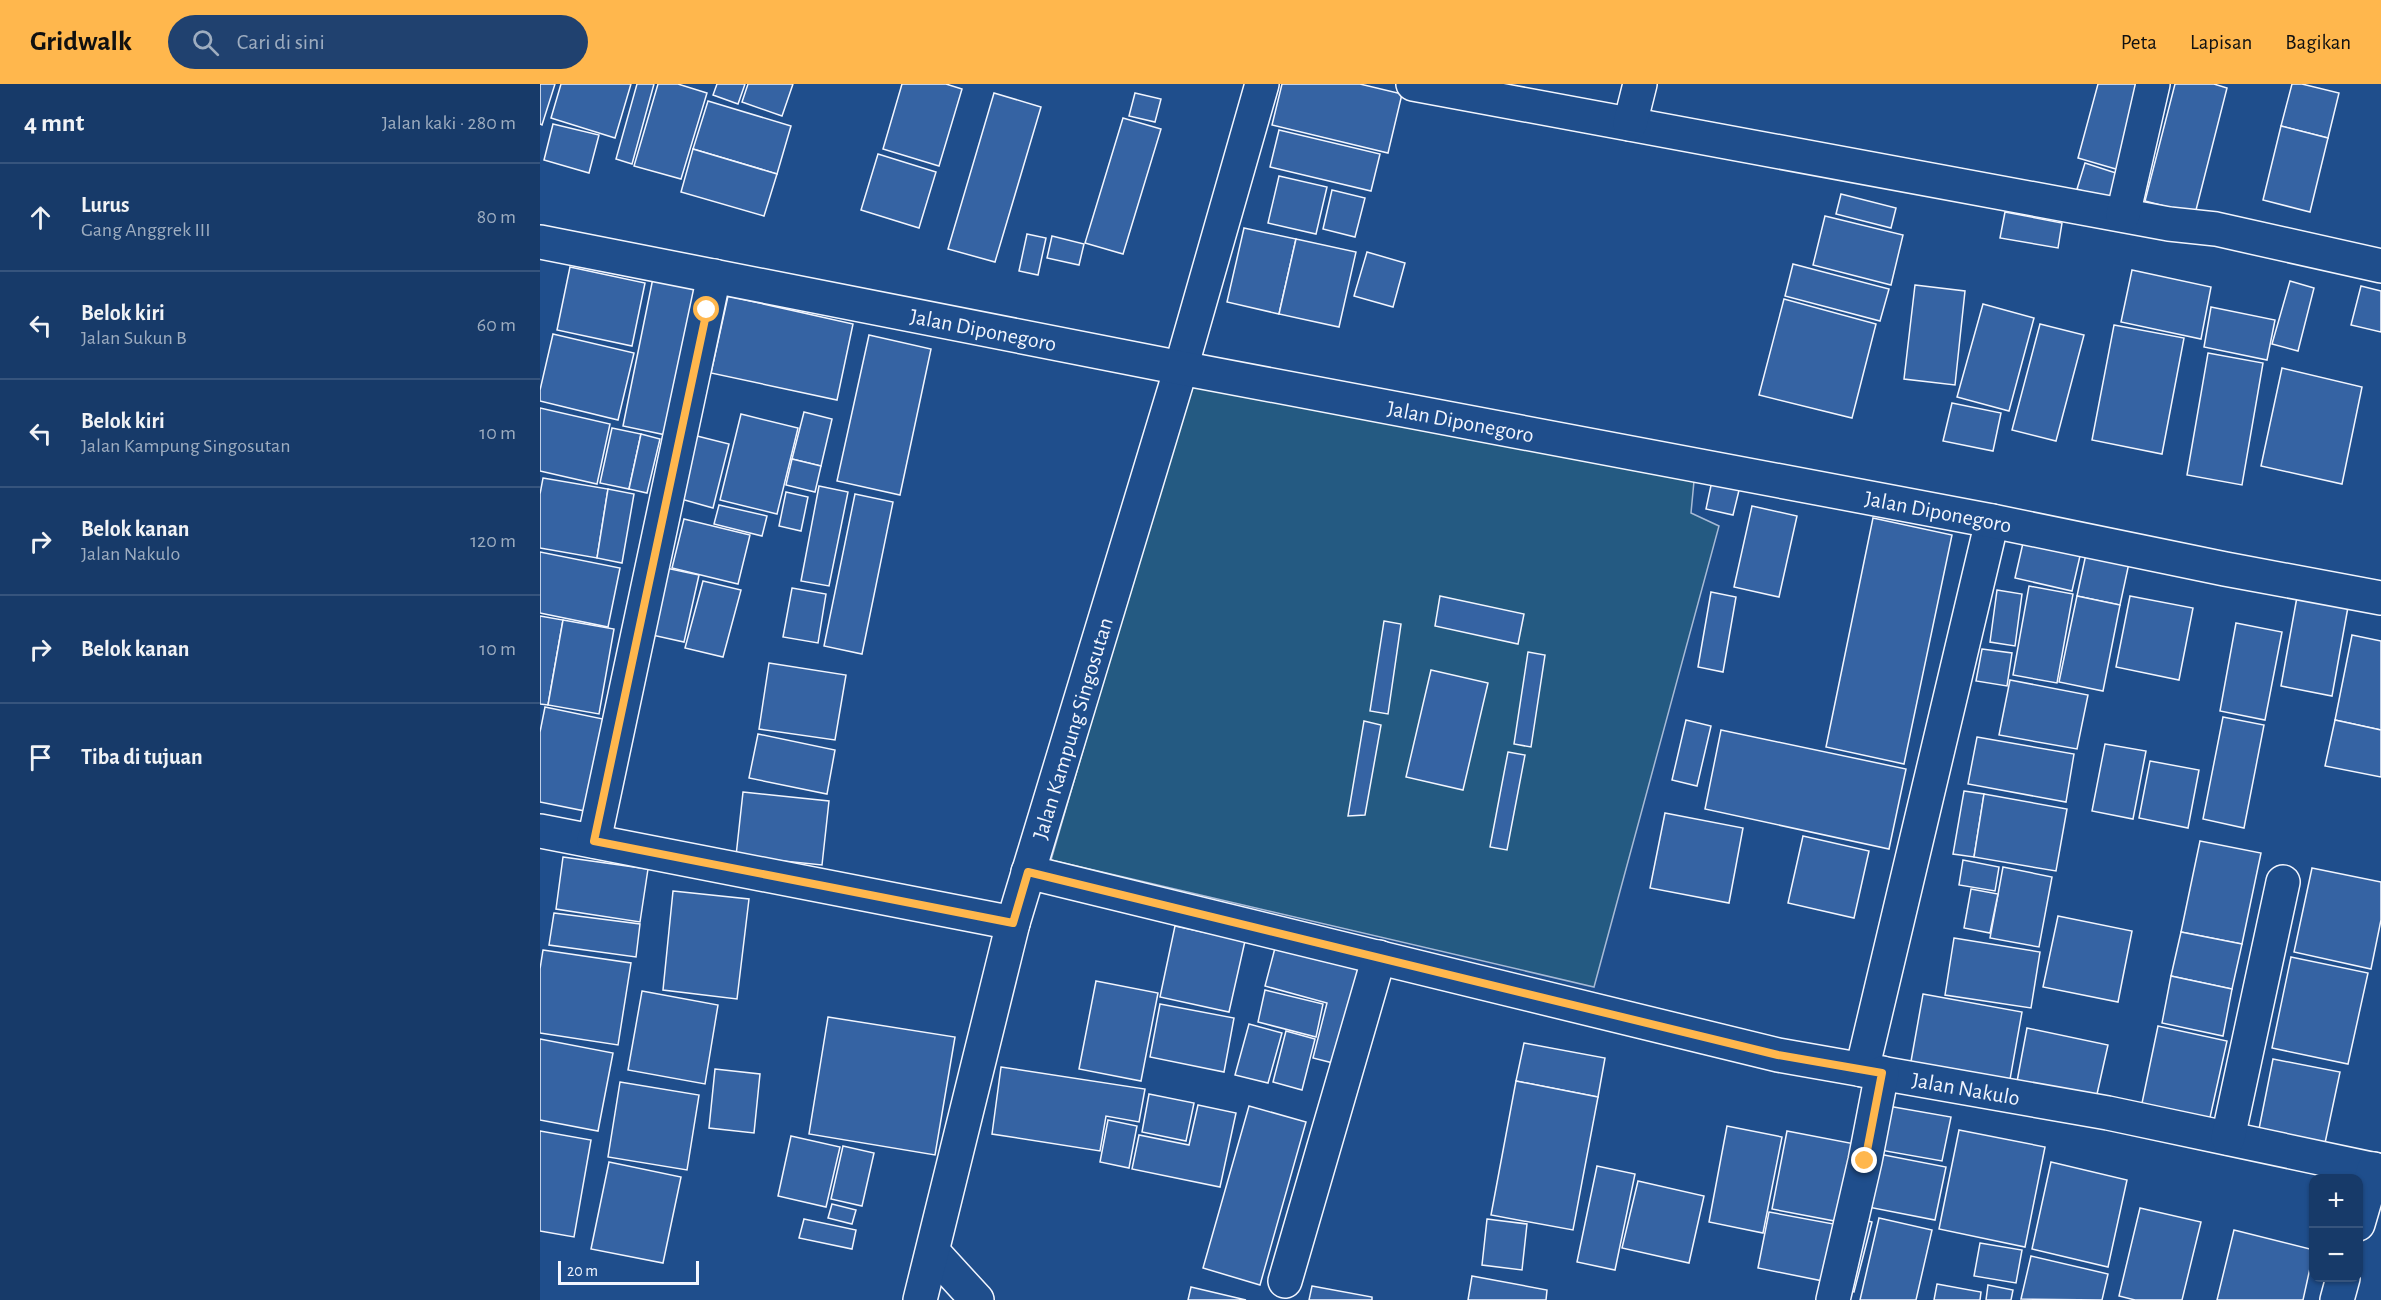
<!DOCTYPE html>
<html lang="id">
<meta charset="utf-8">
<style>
body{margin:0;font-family:"Alegreya Sans",sans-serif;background:#20416f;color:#f1f3f6}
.controls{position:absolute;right:18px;bottom:18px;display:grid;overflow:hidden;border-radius:12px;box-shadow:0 2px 4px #0004}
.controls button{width:54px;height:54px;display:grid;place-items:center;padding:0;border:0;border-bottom:2px solid #36547d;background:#173a69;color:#f1f3f6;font:30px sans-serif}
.scale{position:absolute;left:18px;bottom:15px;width:141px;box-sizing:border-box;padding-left:6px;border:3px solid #f2f6ff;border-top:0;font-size:16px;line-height:21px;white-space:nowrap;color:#f2f6ff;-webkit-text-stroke:4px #1f4e8c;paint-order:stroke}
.stop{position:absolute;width:18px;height:18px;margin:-14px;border:4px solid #ffb74d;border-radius:50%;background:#fff}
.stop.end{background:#ffb74d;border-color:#fff;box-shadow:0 2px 6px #0008}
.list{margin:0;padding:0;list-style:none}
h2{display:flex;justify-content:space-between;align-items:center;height:78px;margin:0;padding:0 24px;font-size:26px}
h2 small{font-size:20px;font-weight:400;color:#9eadc0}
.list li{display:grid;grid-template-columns:39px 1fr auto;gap:18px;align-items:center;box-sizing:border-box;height:108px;padding:0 24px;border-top:2px solid #36547d}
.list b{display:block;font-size:22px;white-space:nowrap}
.list p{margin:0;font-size:20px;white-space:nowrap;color:#9eadc0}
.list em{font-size:20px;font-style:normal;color:#9eadc0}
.icon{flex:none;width:33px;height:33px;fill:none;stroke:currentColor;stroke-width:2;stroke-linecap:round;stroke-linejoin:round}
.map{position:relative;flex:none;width:1841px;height:1216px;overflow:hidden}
header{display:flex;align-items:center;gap:36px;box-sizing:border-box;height:84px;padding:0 30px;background:#ffb74d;color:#111}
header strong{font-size:28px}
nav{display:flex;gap:33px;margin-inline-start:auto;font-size:21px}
.search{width:420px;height:54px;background:#20416f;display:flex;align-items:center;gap:15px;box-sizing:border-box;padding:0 21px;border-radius:33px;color:#9eadc0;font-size:22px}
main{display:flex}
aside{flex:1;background:#173a69}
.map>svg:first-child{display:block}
</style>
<header>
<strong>Gridwalk</strong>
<div class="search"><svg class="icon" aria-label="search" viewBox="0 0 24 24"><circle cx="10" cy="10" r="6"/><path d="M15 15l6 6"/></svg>Cari di sini</div>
<nav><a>Peta</a><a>Lapisan</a><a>Bagikan</a></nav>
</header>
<main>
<aside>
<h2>4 mnt<small>Jalan kaki · 280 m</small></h2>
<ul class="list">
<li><svg class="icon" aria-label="ahead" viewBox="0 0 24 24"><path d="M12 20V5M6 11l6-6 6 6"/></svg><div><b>Lurus</b><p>Gang Anggrek III</p></div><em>80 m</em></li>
<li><svg class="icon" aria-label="left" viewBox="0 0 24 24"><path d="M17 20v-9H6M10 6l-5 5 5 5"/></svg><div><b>Belok kiri</b><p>Jalan Sukun B</p></div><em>60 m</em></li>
<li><svg class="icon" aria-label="left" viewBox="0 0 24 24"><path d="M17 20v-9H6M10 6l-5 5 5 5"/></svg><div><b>Belok kiri</b><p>Jalan Kampung Singosutan</p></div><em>10 m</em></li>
<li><svg class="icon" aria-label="right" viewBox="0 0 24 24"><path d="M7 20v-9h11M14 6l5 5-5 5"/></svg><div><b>Belok kanan</b><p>Jalan Nakulo</p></div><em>120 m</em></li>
<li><svg class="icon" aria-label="right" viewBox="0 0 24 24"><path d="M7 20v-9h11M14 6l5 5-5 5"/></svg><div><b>Belok kanan</b></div><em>10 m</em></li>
<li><svg class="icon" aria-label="arrive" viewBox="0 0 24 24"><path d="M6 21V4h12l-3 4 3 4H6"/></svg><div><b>Tiba di tujuan</b></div></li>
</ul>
</aside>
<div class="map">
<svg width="1841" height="1216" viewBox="0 0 1841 1216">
<rect width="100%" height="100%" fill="#1f4e8c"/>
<!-- green -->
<polygon fill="#245a82" stroke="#a8bbd7" stroke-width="1.5" points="649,302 1154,397 1151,429 1179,442 1054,903 511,776"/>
<!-- building -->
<g fill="#3563a3" stroke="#f2f6ff" stroke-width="1.5">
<polygon points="0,0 15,0 2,41 0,40"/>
<polygon points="21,0 91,0 75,54 11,34"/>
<polygon points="97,0 114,0 92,80 76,75"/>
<polygon points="118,0 138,0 167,9 141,95 94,82"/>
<polygon points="177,0 205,0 198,20 173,11"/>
<polygon points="208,0 253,0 242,32 202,18"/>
<polygon points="362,0 406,0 422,5 399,82 343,65"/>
<polygon points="742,0 820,0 862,10 848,69 732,41"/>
<polygon points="1558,0 1609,0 1586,88 1538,74"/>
<polygon points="1635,0 1674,0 1687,4 1655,130 1605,117"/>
<polygon points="1752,0 1762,0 1799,9 1788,54 1741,42"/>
<polygon points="454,9 501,23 455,178 408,165"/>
<polygon points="595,9 621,15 615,38 589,32"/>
<polygon points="168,17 251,42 237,90 153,65"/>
<polygon points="583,34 621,45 583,170 545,159"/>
<polygon points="13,40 59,51 49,89 4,76"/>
<polygon points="1741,42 1788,54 1770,128 1723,116"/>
<polygon points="739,46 840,70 831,107 730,83"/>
<polygon points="153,65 237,90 224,132 141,108"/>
<polygon points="338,70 396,88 379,144 321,126"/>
<polygon points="1545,79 1579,90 1570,117 1537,105"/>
<polygon points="739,92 787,103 776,150 728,139"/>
<polygon points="792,106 825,114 815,153 783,145"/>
<polygon points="1301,110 1356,124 1351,144 1296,130"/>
<polygon points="1465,128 1522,139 1518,164 1460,154"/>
<polygon points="1285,132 1363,151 1351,201 1273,181"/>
<polygon points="704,144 756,155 739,230 687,218"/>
<polygon points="487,150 506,154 498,191 479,187"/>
<polygon points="512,152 544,160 539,181 507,174"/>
<polygon points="756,155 816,168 799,243 739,230"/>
<polygon points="827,168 865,179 853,223 814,212"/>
<polygon points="1253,180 1349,205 1340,237 1245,212"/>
<polygon points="30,183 105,199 92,262 17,246"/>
<polygon points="1592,186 1671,203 1661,255 1581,238"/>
<polygon points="113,194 156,203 126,351 83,342"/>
<polygon points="1750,197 1774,204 1758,267 1732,260"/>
<polygon points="1375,201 1425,207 1415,301 1364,295"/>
<polygon points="1821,202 1841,207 1841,248 1811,241"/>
<polygon points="188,212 313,240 297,316 171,289"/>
<polygon points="1244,215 1336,240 1312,334 1219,311"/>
<polygon points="1443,220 1494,234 1469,327 1417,313"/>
<polygon points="1671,223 1735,236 1727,276 1664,263"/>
<polygon points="1500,240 1544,251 1516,357 1472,346"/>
<polygon points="1574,241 1644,254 1622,370 1552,356"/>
<polygon points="13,250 94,269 78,336 0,317 0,306"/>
<polygon points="329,251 391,265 360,411 297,397"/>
<polygon points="1668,269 1723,279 1702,401 1647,391"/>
<polygon points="1742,284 1822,303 1802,400 1721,382"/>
<polygon points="1412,319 1461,329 1453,367 1403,357"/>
<polygon points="0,324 70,340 57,400 0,387"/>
<polygon points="264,328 292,335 281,382 252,375"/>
<polygon points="201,330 258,344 237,430 180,416"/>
<polygon points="72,344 101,350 89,405 60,399"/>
<polygon points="101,350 120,355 107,409 89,405"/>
<polygon points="157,352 189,360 173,424 141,415"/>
<polygon points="252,375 281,382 275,408 246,401"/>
<polygon points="1173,392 1201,398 1193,431 1166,425"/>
<polygon points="3,394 68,405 57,474 0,464 0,410"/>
<polygon points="279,402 308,408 289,502 261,497"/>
<polygon points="68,405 94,410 82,479 57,474"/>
<polygon points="246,408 268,413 261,447 239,442"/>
<polygon points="315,410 353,418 322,570 284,562"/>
<polygon points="179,421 227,432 222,452 174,440"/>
<polygon points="1212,422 1257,432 1239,513 1194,503"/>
<polygon points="1333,434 1412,451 1364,680 1286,663"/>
<polygon points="144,435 210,451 198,500 132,484"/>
<polygon points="1483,459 1540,472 1532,507 1475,494"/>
<polygon points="0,468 80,484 68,543 0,529"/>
<polygon points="1546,470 1589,479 1580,521 1537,512"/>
<polygon points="126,484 159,491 144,558 112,551"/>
<polygon points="163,497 201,506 183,573 145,564"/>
<polygon points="1489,502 1533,510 1517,599 1473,591"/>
<polygon points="252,504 286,510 278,559 243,553"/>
<polygon points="1457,506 1482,510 1475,562 1450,558"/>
<polygon points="1171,508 1196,513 1183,588 1158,583"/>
<polygon points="900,512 984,530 978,560 895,542"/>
<polygon points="1537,512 1580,521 1563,607 1519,598"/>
<polygon points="1590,512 1653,524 1639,596 1576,583"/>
<polygon points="1757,513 1808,523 1792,612 1741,602"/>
<polygon points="0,532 23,536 8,621 0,620"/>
<polygon points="23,536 74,545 59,630 8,621"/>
<polygon points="844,537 861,540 848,630 830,627"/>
<polygon points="1696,539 1742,548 1725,636 1680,627"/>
<polygon points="1812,551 1841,557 1841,646 1795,636"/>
<polygon points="1442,565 1472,569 1467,602 1436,597"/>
<polygon points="988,568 1005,571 991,663 974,660"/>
<polygon points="229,579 306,591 295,656 219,645"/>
<polygon points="891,586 948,599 923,706 866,693"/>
<polygon points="1470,596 1548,611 1537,665 1459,651"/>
<polygon points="5,623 63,635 45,727 0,718 0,648"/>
<polygon points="1683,633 1724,641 1704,744 1663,735"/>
<polygon points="1146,636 1171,642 1157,702 1132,696"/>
<polygon points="1795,636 1841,646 1841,693 1785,682"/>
<polygon points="824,637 841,641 825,731 808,732"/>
<polygon points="1181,646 1366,685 1349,765 1165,725"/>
<polygon points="218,650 295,666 287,710 209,694"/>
<polygon points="1437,653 1534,670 1526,718 1428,700"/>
<polygon points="1565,660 1606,667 1593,735 1552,727"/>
<polygon points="968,668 985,671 967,766 950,763"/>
<polygon points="1610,677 1659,686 1648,744 1599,734"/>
<polygon points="1424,707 1444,710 1434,773 1413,770"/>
<polygon points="203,708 289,717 282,781 196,772"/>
<polygon points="1444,710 1527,725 1516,787 1434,773"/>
<polygon points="1125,729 1203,744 1189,819 1110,804"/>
<polygon points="1263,752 1329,767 1314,834 1248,819"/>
<polygon points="1660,757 1721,769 1702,860 1641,848"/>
<polygon points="23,773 108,785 100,838 16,825"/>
<polygon points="1423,776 1459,783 1455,807 1419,801"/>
<polygon points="1463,783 1512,793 1499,863 1450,854"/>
<polygon points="1772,784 1841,798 1841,836 1831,885 1754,868"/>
<polygon points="1431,805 1458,810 1450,849 1424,844"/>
<polygon points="133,807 209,815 197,915 123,906"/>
<polygon points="14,829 100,840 96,873 9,861"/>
<polygon points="1518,832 1592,847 1578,918 1503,903"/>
<polygon points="635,842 705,857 689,928 620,913"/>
<polygon points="1641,848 1702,860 1692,905 1631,892"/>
<polygon points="1414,854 1500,868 1491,924 1405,911"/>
<polygon points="735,864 820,886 797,980 773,974 787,919 725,902"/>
<polygon points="3,866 91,879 78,961 0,949 0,885"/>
<polygon points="1751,873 1828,889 1808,980 1732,964"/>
<polygon points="1631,892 1692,905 1683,952 1622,939"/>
<polygon points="556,897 618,909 601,997 539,985"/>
<polygon points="725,906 783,920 776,953 718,938"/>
<polygon points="102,907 178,921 165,1000 88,986"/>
<polygon points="1383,910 1482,928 1469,1001 1370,983"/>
<polygon points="620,920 694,934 684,988 610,973"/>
<polygon points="288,933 415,953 395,1071 269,1050"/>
<polygon points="709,940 742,949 728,999 695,991"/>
<polygon points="1618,942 1687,957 1669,1038 1601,1024"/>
<polygon points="1487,944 1568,961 1555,1019 1476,1003"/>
<polygon points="746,947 775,955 762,1006 733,998"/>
<polygon points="0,955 73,969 58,1047 0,1036"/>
<polygon points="984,959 1065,974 1058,1013 976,997"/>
<polygon points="1733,975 1800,988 1785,1059 1719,1045"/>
<polygon points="461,983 605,1005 599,1038 566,1032 560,1067 452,1050"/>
<polygon points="175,985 220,990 214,1049 169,1044"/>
<polygon points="976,997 1058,1013 1033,1146 951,1131"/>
<polygon points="80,998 159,1011 147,1086 68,1073"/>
<polygon points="609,1010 654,1019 646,1057 602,1048"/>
<polygon points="658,1021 696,1029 680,1103 592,1085 599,1051 649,1061"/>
<polygon points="709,1022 766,1038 720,1201 663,1184"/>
<polygon points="1348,1022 1411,1033 1402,1077 1340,1066"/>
<polygon points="568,1036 597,1042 589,1084 560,1078"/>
<polygon points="1187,1042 1242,1053 1223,1149 1169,1138"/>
<polygon points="1419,1046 1505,1063 1485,1163 1399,1145"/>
<polygon points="0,1047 51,1056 34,1153 0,1147"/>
<polygon points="1247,1047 1315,1060 1300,1138 1232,1125"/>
<polygon points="251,1052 300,1063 286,1123 238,1112"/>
<polygon points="303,1062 334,1069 322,1122 291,1115"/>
<polygon points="1339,1070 1406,1083 1395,1136 1328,1123"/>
<polygon points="69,1078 141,1093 123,1179 51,1165"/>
<polygon points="1511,1078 1587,1096 1568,1183 1492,1165"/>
<polygon points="1057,1082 1095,1090 1075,1186 1037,1178"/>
<polygon points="1098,1097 1164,1112 1149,1179 1082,1164"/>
<polygon points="292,1120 316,1126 312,1140 288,1134"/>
<polygon points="1600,1124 1661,1138 1642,1216 1595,1216 1579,1212"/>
<polygon points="1229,1128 1299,1141 1288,1198 1218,1184"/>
<polygon points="1317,1134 1332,1138 1314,1208 1299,1205"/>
<polygon points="1339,1134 1392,1146 1376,1216 1320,1216"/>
<polygon points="264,1135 316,1146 312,1165 259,1154"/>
<polygon points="947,1135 987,1140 982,1186 942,1181"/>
<polygon points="1694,1146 1774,1166 1763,1216 1677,1216"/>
<polygon points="1440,1159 1482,1166 1476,1199 1434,1192"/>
<polygon points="1491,1172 1568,1190 1562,1216 1481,1215"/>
<polygon points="932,1192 1007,1206 1006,1216 928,1216"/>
<polygon points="1397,1200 1441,1208 1440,1216 1394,1216"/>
<polygon points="1448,1201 1473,1206 1471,1216 1446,1216"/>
<polygon points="772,1202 832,1213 832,1216 769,1216"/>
<polygon points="651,1203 706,1216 648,1216"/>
</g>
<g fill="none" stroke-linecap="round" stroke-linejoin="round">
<!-- street casing -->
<g stroke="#f2f6ff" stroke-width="36">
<g id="street">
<polyline points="873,0 1629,140 1676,145 1841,182"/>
<polyline points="1090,40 1100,0"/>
<polyline points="1583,131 1613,0"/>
<polyline points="0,747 473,839"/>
<polyline points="54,757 174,192"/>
<path id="s1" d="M488 788 1238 971 1568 1029 1841 1087"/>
<polyline points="1322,986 1452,437"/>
<polyline points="1688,1054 1743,798"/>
<polyline points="1818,1140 1834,1085"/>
<polyline points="393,1168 437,1216"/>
<polyline points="745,1197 839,873"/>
<path id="s2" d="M380 1216 473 839 641 284 722 0"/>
<polyline points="1293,1216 1325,1077 1342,989"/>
<polyline points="1797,1216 1803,1194"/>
</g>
</g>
<!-- secondary casing -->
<g stroke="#f2f6ff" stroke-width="36">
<g id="secondary">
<path id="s3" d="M0 158 641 284 1452 437 1685 485 1841 514"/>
</g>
</g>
<!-- street -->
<use href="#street" stroke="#1f4e8c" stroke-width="33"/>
<!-- secondary -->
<use href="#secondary" stroke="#1f4e8c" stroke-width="33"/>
</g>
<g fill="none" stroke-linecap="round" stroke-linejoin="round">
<!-- route -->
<polyline stroke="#ffb74d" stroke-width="8" points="167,226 54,757 473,839 488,788 1238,971 1342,989 1325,1077"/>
</g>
<g text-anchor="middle" stroke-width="4.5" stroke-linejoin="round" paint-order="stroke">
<!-- street labels -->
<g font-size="22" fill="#f2f6ff" stroke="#1f4e8c">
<text dy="8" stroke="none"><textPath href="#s3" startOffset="452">Jalan Diponegoro</textPath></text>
<text dy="8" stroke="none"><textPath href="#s3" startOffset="938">Jalan Diponegoro</textPath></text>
<text dy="8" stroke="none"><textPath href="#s3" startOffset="1424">Jalan Diponegoro</textPath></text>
<text dy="8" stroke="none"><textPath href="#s2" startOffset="592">Jalan Kampung Singosutan</textPath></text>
<text dy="8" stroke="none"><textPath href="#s1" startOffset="963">Jalan Nakulo</textPath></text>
</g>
</g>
</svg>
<div class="controls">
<button>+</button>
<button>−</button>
</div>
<div class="scale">20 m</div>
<div class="stop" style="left:167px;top:226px"></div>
<div class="stop end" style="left:1325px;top:1077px"></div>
</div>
</main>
